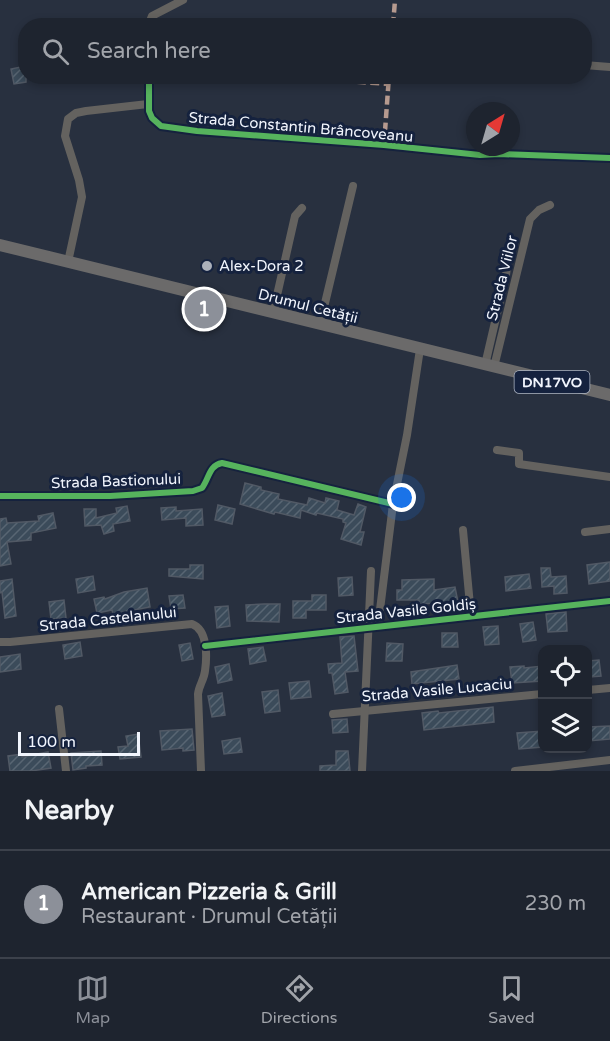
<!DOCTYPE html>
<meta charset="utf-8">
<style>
body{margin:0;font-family:"Varela Round",sans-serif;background:#262c37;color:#f1f3f6}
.controls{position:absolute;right:18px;bottom:18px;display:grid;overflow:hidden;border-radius:12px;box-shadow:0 3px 9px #0003}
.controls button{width:54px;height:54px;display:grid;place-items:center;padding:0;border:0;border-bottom:2px solid #3c414b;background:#1e242f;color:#f1f3f6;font:30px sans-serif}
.compass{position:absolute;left:466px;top:102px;width:54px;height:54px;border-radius:50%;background:#1e242f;box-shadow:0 3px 9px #0003;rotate:37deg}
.scale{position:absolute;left:18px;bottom:15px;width:122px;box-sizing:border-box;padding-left:6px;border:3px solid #f1f5fd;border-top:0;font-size:16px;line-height:21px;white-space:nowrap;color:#f1f5fd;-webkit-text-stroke:4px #15223e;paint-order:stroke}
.you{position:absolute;left:402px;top:498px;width:21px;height:21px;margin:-15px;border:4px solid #fff;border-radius:50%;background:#1a73e8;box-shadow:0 0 0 9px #1a73e833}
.badge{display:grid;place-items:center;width:39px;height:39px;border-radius:50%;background:#8c9099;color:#fff;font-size:20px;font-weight:700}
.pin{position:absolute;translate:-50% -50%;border:3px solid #fff;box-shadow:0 2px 6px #0006}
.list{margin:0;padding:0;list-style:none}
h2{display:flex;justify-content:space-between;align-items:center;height:78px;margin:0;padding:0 24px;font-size:26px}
h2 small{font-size:20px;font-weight:400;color:#a1a4aa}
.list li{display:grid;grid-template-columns:39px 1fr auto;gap:18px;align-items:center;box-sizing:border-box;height:108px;padding:0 24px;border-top:2px solid #3c414b}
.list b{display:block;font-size:22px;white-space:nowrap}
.list p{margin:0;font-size:20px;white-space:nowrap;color:#a1a4aa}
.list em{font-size:20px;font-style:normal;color:#a1a4aa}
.icon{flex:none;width:33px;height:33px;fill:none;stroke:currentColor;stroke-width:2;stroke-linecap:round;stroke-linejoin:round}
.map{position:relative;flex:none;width:610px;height:771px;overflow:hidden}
.search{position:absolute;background:#1e242f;box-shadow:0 3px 9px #0003;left:18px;right:18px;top:18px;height:66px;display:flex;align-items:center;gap:15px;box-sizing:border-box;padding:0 21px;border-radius:24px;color:#a1a4aa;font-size:22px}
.sheet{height:186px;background:#1e242f}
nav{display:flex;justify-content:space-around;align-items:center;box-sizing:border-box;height:84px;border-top:2px solid #3c414b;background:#1e242f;font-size:16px;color:#a1a4aa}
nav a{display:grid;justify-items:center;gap:3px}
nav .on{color:#8c9099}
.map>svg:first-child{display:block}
</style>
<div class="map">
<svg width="610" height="771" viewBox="0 0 610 771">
<defs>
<pattern id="building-hatch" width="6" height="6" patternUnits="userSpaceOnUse" patternTransform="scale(1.5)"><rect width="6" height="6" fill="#3b4b5a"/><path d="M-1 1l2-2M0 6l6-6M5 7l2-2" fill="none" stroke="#586673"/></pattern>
</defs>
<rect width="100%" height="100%" fill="#28303f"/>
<!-- building -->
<g fill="url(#building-hatch)" stroke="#515965" stroke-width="1.5">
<polygon points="26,66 26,82 14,84 11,69"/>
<polygon points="245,483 261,487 261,490 279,494 278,499 307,505 309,498 325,503 326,498 339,501 337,510 354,515 358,504 366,507 360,532 364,532 361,545 341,539 346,523 343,522 343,519 317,513 316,515 301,510 300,518 275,512 274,514 240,504"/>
<polygon points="218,505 235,509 232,524 215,520"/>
<polygon points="127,506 130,521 113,524 114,531 104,534 101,525 85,526 84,509 96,509 96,518 117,513 116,508"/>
<polygon points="176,507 176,511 202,509 203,525 186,526 186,518 162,520 161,508"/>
<polygon points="53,513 56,528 31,533 31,540 7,542 11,564 0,566 0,519 6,518 7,523 39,521 38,516"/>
<polygon points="610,562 610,581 589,584 587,565"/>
<polygon points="190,565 203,565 203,579 169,576 169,569 190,569"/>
<polygon points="541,568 550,568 551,577 566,576 567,593 554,594 554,586 542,587"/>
<polygon points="529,574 531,588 506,591 505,577"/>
<polygon points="93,576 95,590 78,593 76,579"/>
<polygon points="352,577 353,595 339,596 338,578"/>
<polygon points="12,579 16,616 5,618 2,592 0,593 0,581"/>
<polygon points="434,579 434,590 455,587 458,602 419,604 419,600 397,600 397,590 402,590 402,580"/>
<polygon points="147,588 150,607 113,614 112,610 97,613 94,599 104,597 105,599 124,592"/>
<polygon points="183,595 185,608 171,609 169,596"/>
<polygon points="312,595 326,595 326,610 306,610 306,618 293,618 293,601 312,601"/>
<polygon points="64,600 66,618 51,619 49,602"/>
<polygon points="264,604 280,604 279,622 247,621 246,605"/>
<polygon points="228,606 230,626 217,628 215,607"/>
<polygon points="566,612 567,631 548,632 546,614"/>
<polygon points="533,622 536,640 523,642 520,624"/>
<polygon points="498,626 499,644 485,645 483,627"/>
<polygon points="442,633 457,633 458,647 442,647"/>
<polygon points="354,636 358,671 345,672 348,692 335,694 332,673 329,673 328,664 342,663 340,637"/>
<polygon points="80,642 82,656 65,659 63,645"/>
<polygon points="190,643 193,659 182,661 179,645"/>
<polygon points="387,643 403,644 402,661 386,661"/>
<polygon points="263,647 266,661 250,664 248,649"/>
<polygon points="20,654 21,669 0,672 0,657"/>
<polygon points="599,660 601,676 590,677 588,661"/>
<polygon points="229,664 232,680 218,683 215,667"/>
<polygon points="457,665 459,679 412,684 411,672"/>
<polygon points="524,666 524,668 543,666 543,681 512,683 510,667"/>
<polygon points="309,681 311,697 291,699 289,683"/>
<polygon points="278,690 280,711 265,713 262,692"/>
<polygon points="222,693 225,715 212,717 208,696"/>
<polygon points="493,707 494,722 424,730 422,713 438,711 439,713"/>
<polygon points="347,719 348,732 333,733 332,720"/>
<polygon points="610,726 610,739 588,741 588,727"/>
<polygon points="192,729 194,750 183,751 183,748 162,750 160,731"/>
<polygon points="543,731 543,747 519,749 517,733"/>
<polygon points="138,734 141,757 120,759 118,747 128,746 126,736"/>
<polygon points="240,738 242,752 224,754 222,741"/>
<polygon points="101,751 102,765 86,766 86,768 73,770 71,753"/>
<polygon points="336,751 348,751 350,771 320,771 320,766 336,765"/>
<polygon points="48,752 51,768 31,771 10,771 8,756 22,754 22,757"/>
</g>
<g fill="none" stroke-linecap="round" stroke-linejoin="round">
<!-- minor -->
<g stroke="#64625f" stroke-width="8">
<polyline points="148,26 152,16 183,0"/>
<polyline points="584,65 610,67"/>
<polyline points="149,76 149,111 152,118 161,126 197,131 384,145 480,155 499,154 610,158"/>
<polyline points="283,76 303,78"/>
<polyline points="68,262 82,197 79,180 65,136 68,119 76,113 86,111 148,104"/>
<polyline points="273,313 295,216 302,208"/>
<polyline points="320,324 353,186"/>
<polyline points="485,365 506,275 510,243"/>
<polyline points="494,367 530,219 539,210 550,205"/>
<polyline points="497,450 519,453 519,464 610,477"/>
<path d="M0 496H110L193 491 202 488C209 479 209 465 222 463L393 504"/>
<polyline points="463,530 471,616"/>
<polyline points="585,532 610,529"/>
<polyline points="378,626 393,504 407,435 420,349"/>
<path d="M0 642H10L192 624C208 630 207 657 205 671 204 680 199 685 198 694L201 771"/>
<polyline points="205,646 610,601"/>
<polyline points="588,690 610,688"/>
<polyline points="59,709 66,771"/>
<polyline points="333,714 542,694"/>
<polyline points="362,771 371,571"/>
<polyline points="515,771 610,760"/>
</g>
<!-- trunk -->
<polyline stroke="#6b6a6a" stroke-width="12" points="0,245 610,395"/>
<!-- quiet -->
<g stroke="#b69a8f" stroke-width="4.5" stroke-dasharray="9 4.5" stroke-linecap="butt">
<polyline points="393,26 395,0"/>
<polyline points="303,78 389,84"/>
<polyline points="384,145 389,76"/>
</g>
<!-- cycleway casing -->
<g stroke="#15223e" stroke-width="10">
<g id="cycleway">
<polyline points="149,76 149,111 152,118 161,126 197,131 384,145 480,155 499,154 610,158"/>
<path d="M0 496H110L193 491 202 488C209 479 209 465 222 463L393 504"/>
<polyline points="205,646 610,601"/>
</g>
</g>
<!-- cycleway -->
<use href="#cycleway" stroke="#56b35d" stroke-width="6"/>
</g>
<!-- markers -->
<circle fill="#abb0ba" stroke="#15223e" stroke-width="2" cx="207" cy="266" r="6"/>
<g text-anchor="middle" stroke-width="6" stroke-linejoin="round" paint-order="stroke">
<!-- shield labels -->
<rect fill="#15223e" stroke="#afb6c4" stroke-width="1.5" x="514.5" y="371" width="75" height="22" rx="4.5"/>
<g font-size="14" font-weight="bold" fill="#f1f5fd">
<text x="552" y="387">DN17VO</text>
</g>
<!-- street labels -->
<g font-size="15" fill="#f1f5fd" stroke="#15223e">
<text transform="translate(301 127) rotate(5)" y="5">Strada Constantin Brâncoveanu</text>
<text transform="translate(502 278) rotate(-76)" y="5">Strada Viilor</text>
<text transform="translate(308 306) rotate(14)" y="5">Drumul Cetății</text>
<text transform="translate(116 481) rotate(-2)" y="5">Strada Bastionului</text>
<text transform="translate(406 611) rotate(-6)" y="5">Strada Vasile Goldiș</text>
<text transform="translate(108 619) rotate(-6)" y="5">Strada Castelanului</text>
<text transform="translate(437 690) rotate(-5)" y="5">Strada Vasile Lucaciu</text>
</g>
<!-- poi labels -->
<g font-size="15" fill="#f1f5fd" stroke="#15223e" text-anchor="start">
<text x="219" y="271">Alex-Dora 2</text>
</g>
</g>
</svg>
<div class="controls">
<button><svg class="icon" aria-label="locate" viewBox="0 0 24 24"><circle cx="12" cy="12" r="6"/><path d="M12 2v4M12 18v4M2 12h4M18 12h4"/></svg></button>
<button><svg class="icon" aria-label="layers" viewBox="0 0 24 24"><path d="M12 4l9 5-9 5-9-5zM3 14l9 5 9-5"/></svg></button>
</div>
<svg class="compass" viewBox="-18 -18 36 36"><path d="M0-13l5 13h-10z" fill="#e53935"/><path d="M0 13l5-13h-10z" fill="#a1a4aa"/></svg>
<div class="scale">100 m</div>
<div class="you"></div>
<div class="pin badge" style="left:204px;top:309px">1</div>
<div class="search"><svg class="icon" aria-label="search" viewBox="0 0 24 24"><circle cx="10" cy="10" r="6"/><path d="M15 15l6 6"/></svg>Search here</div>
</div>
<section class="sheet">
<h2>Nearby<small></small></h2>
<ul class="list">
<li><span class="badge">1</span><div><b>American Pizzeria &amp; Grill</b><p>Restaurant · Drumul Cetății</p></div><em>230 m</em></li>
</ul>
</section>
<nav>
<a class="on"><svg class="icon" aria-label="map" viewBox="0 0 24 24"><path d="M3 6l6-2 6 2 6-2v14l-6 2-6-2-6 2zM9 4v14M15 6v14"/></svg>Map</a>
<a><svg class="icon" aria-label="directions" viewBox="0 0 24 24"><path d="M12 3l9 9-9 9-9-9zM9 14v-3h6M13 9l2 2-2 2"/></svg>Directions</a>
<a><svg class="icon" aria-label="saved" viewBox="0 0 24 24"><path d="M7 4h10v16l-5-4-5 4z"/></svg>Saved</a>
</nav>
